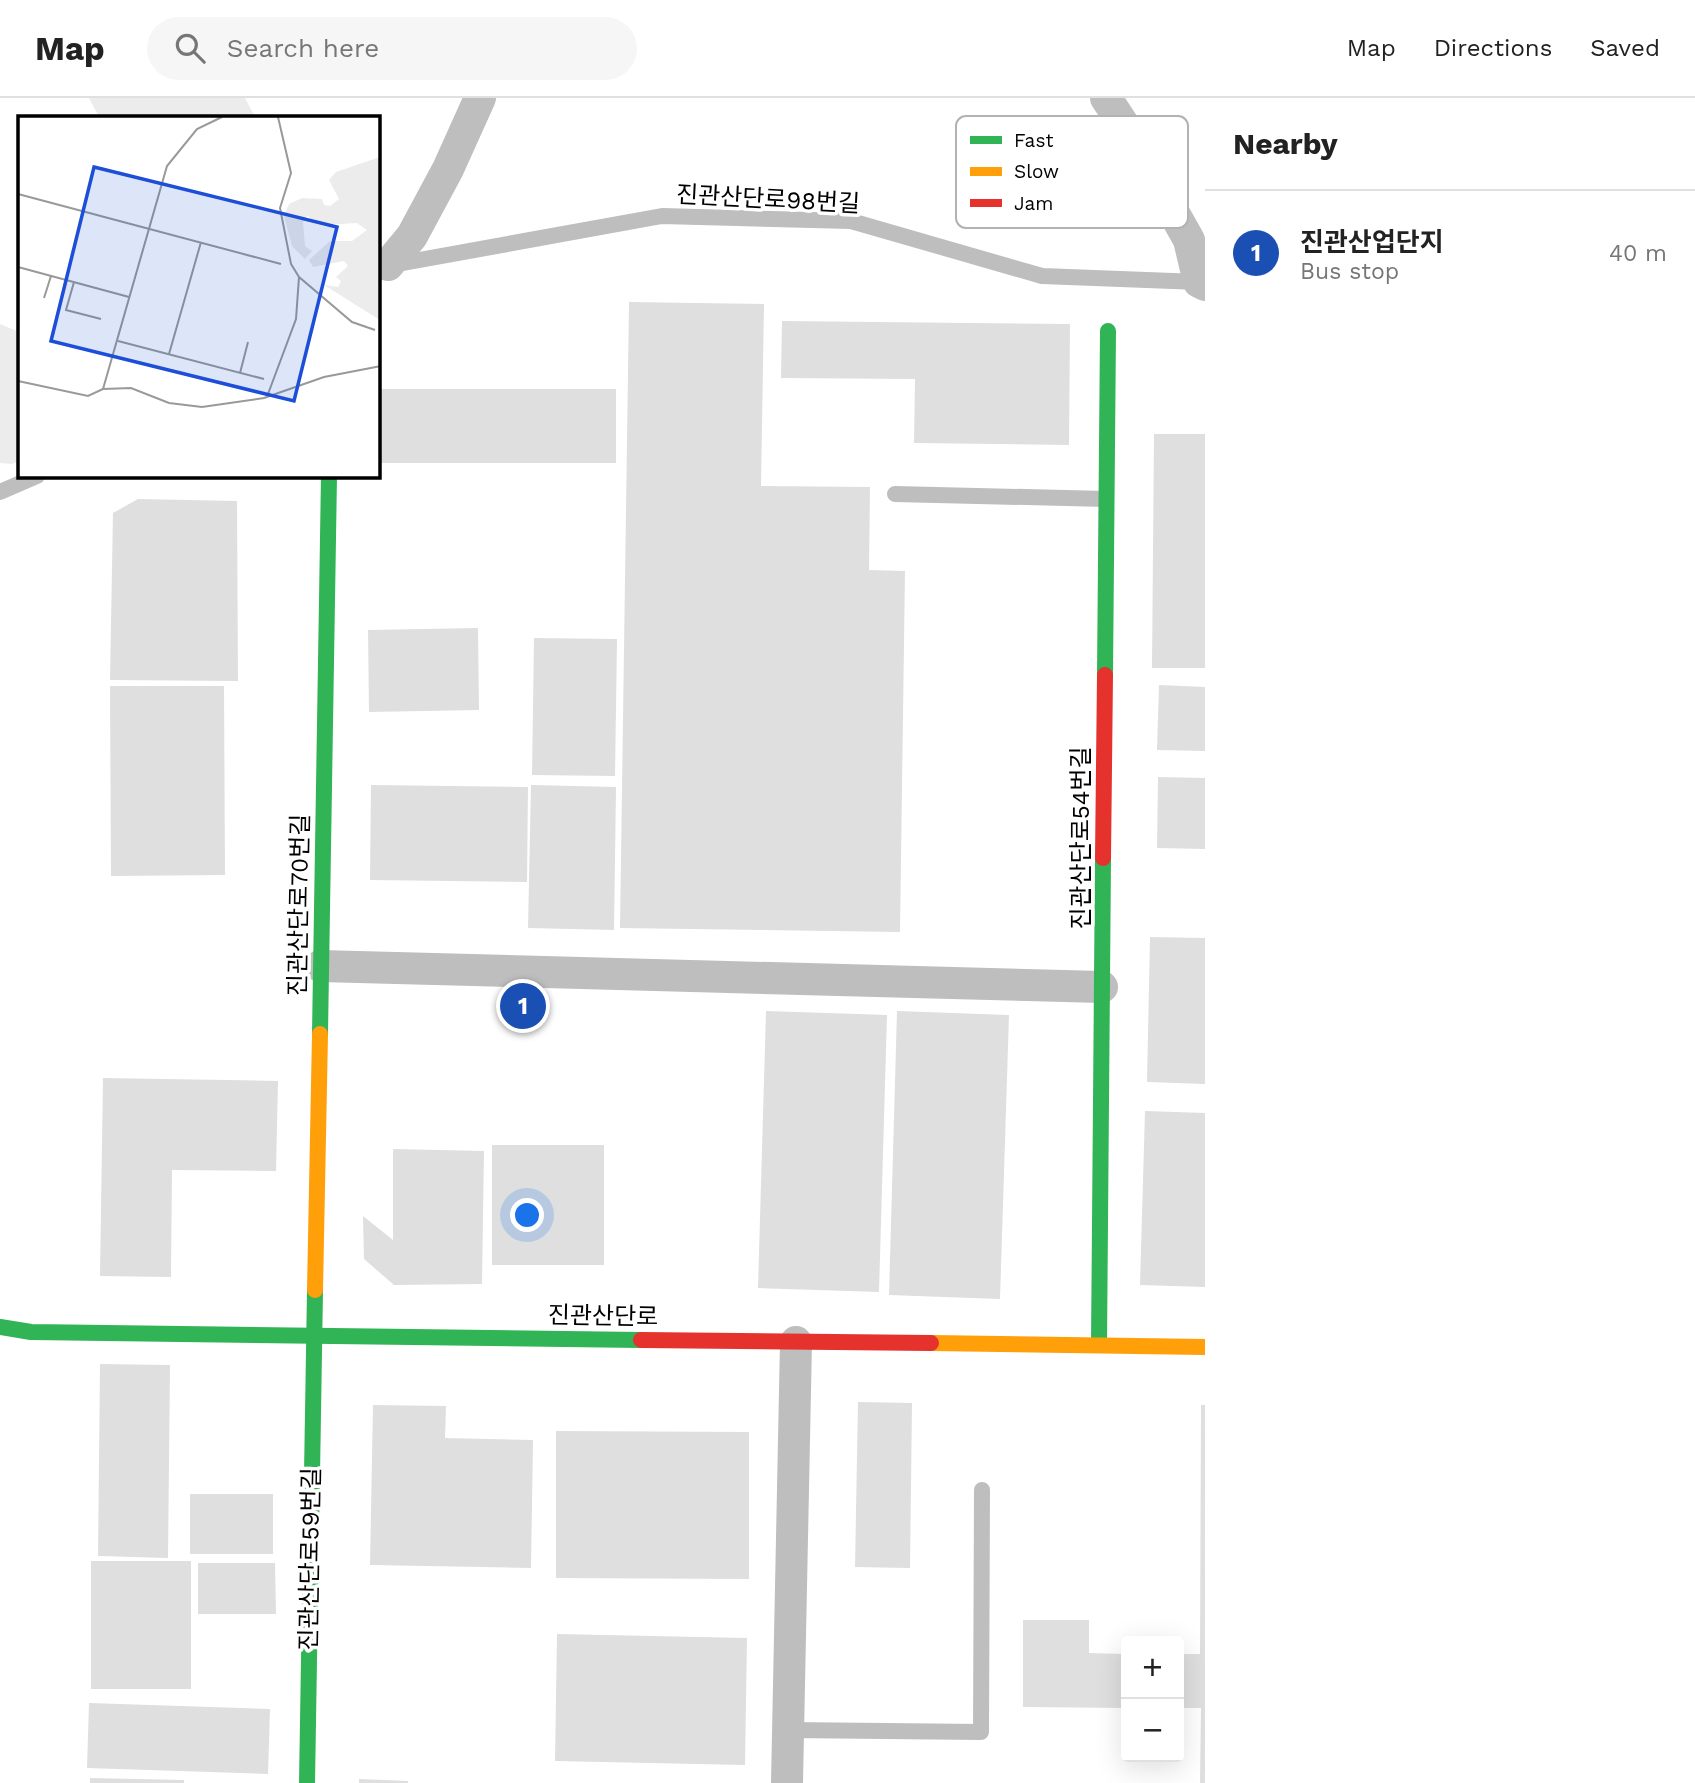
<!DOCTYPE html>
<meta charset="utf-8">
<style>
body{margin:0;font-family:"Work Sans","Noto Sans KR",sans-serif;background:#f6f6f6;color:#222}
.controls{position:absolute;right:21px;bottom:21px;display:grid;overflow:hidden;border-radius:7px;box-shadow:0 7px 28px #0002}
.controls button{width:63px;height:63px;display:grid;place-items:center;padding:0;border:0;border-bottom:2px solid #e0e0e0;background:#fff;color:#222;font:35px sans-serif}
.you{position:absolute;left:528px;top:1118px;width:24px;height:24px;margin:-18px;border:5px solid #fff;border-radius:50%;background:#1a73e8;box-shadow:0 0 0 10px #1a73e833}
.badge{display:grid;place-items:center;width:46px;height:46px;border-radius:50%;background:#0f766e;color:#fff;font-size:23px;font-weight:700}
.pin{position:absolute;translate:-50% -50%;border:4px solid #fff;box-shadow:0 2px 7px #0006}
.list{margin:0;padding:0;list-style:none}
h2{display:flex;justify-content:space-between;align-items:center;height:91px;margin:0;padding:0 28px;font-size:30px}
h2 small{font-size:23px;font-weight:400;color:#767676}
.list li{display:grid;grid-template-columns:46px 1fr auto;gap:21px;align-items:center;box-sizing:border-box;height:126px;padding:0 28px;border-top:2px solid #e0e0e0}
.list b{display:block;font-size:26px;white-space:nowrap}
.list p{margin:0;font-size:23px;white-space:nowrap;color:#767676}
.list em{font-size:23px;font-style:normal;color:#767676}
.icon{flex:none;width:38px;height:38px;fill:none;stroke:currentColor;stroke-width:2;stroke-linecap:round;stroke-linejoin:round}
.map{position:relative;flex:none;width:1205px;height:1685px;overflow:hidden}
header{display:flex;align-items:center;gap:42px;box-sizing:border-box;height:98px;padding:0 35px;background:#fff;border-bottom:2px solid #e0e0e0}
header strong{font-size:33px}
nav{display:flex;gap:38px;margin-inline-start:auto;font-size:24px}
.search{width:490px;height:63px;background:#f6f6f6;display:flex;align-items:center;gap:18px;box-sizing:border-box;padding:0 24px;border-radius:38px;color:#767676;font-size:26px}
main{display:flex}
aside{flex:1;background:#fff}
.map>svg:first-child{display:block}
</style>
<header>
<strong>Map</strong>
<div class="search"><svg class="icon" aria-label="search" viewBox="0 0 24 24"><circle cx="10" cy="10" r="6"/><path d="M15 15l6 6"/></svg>Search here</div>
<nav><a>Map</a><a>Directions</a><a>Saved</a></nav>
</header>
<main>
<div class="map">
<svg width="1205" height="1685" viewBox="0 0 1205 1685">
<rect width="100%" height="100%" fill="#fff"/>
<!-- green -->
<g fill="#ececec">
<polygon points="89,0 245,0 255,19 99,19"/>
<polygon points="0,226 19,234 19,363 12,366 0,365"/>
</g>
<!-- building -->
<g fill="#dfdfdf">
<polygon points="629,204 764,206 761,388 870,389 869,472 905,473 900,834 620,830"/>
<polygon points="782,223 1070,226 1069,347 914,345 915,281 781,280"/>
<rect x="378" y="291" width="238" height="74"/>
<polygon points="1154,336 1205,336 1205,570 1152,570"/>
<polygon points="138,401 237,403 238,583 110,582 113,415"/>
<polygon points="478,530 479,612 369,614 368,532"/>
<polygon points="534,540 617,541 615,678 532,677"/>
<polygon points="1159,587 1205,589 1205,653 1157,652"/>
<polygon points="110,588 224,588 225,777 111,778"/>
<polygon points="1158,679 1205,680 1205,751 1157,750"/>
<polygon points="371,687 528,689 527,784 370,782"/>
<polygon points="531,687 616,689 614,832 528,830"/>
<polygon points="1150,839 1205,840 1205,986 1147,984"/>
<polygon points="766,913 887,917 879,1194 758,1190"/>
<polygon points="897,913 1009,917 1000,1201 889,1197"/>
<polygon points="103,980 278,983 276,1073 172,1072 171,1179 100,1178"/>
<polygon points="1145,1013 1205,1015 1205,1189 1140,1187"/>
<rect x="492" y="1047" width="112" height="120"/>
<polygon points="393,1051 484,1053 482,1186 394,1187 364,1161 363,1118 393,1142"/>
<polygon points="100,1266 170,1267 168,1460 98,1458"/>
<polygon points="858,1304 912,1305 910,1470 855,1469"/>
<polygon points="373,1307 446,1308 445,1340 533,1342 531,1470 370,1467"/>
<polygon points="1201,1307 1205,1307 1205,1685 1200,1685 1201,1610 1179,1610 1179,1556 1200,1556"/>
<polygon points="556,1333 749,1334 749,1481 556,1480"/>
<rect x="190" y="1396" width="83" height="60"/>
<rect x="91" y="1463" width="100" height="128"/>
<polygon points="198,1465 275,1465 276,1516 198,1516"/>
<polygon points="1023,1522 1089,1522 1089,1555 1126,1556 1126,1610 1023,1609"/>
<polygon points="557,1536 747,1540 745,1667 555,1663"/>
<polygon points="89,1605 270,1611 268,1676 87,1670"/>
<polygon points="90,1680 184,1682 184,1685 90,1685"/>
<polygon points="359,1681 408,1683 408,1685 359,1685"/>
</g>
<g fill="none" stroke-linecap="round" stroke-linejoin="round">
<!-- lane -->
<g stroke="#bebebe" stroke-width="16">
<polyline points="392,167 662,118 851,123 1042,178 1199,184"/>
<polyline points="0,394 37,378"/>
<polyline points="895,396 1106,401"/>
<polyline points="788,1632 981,1634 982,1392"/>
</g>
<!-- street -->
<g stroke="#bebebe" stroke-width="32">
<polyline points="1106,0 1129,35 1189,142 1199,184 1205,187"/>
<polyline points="388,167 412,138 448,71 480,0"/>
<polyline points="320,868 1102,889"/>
<polyline points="787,1685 796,1244"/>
</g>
<!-- fast -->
<g stroke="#30b455" stroke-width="16">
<polyline points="1105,577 1108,233"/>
<polyline points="320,936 329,378"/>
<polyline points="0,1229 31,1234 641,1242"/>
<polyline points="1099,1247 1103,760"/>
<polyline points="307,1685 315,1192"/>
</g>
<!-- slow -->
<g stroke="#ff9f0a" stroke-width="16">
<polyline points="315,1192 320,936"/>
<polyline points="931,1245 1205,1249"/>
</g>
<!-- jam -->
<g stroke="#e5322d" stroke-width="16">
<polyline points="1103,760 1105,577"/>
<polyline points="641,1242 931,1245"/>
</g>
</g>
<g text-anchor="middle" stroke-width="7" stroke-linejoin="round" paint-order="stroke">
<!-- street labels -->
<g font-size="24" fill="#000" stroke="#fff">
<text transform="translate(768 101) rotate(3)" y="8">진관산단로98번길</text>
<text transform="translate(1081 740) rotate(-90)" y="8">진관산단로54번길</text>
<text transform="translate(299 807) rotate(-89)" y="8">진관산단로70번길</text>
<text transform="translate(603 1218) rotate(1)" y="8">진관산단로</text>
<text transform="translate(310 1461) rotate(-89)" y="8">진관산단로59번길</text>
</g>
</g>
<!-- overview -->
<g transform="translate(18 18)">
<rect width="362" height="362" fill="#fff"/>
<path d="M362 41V204L306 169 320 171 323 165 318 161 330 150 326 145 295 151 291 144 312 125H334L349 114 339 107 304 109 289 100 285 106 287 130 294 135 287 143 274 130 266 100 271 88 284 82 304 83 306 89 312 90 321 83 311 64 318 56Z" fill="#ececec"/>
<path fill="none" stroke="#999" stroke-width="2" d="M0 78 263 148M0 151 111 181M281 161 334 206 357 214M56 166 48 194 83 203M26 182 33 160M100 225 246 263M151 238 183 126M222 257 230 226M0 265 70 280 85 273 149 50 179 13 204 1M85 273 113 272 151 287 184 291 246 282 306 261 363 250M250 278 278 203 281 161 273 148 262 92 273 57 260 1"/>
<path fill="#1d4ed8" fill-opacity="0.15" stroke="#1d4ed8" stroke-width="3.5" d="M76 51 319 111 276 285 33 225Z"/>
<rect width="362" height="362" fill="none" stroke="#000" stroke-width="3.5"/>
</g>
<!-- legend -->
<rect x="956" y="18" width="232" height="112" rx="10" fill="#fff" stroke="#b2b2b2" stroke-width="2"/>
<rect x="970" y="38" width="32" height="8" fill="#30b455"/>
<rect x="970" y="69" width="32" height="9" fill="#ff9f0a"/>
<rect x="970" y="101" width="32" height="8" fill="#e5322d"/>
<g font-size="19" fill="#000">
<text x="1014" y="49">Fast</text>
<text x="1014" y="80">Slow</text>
<text x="1014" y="112">Jam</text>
</g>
</svg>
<div class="controls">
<button>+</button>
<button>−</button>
</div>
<div class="you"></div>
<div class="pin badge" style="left:523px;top:908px;background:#1a4fb4">1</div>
</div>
<aside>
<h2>Nearby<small></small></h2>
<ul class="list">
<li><span class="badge" style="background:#1a4fb4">1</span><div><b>진관산업단지</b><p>Bus stop</p></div><em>40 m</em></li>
</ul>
</aside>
</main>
